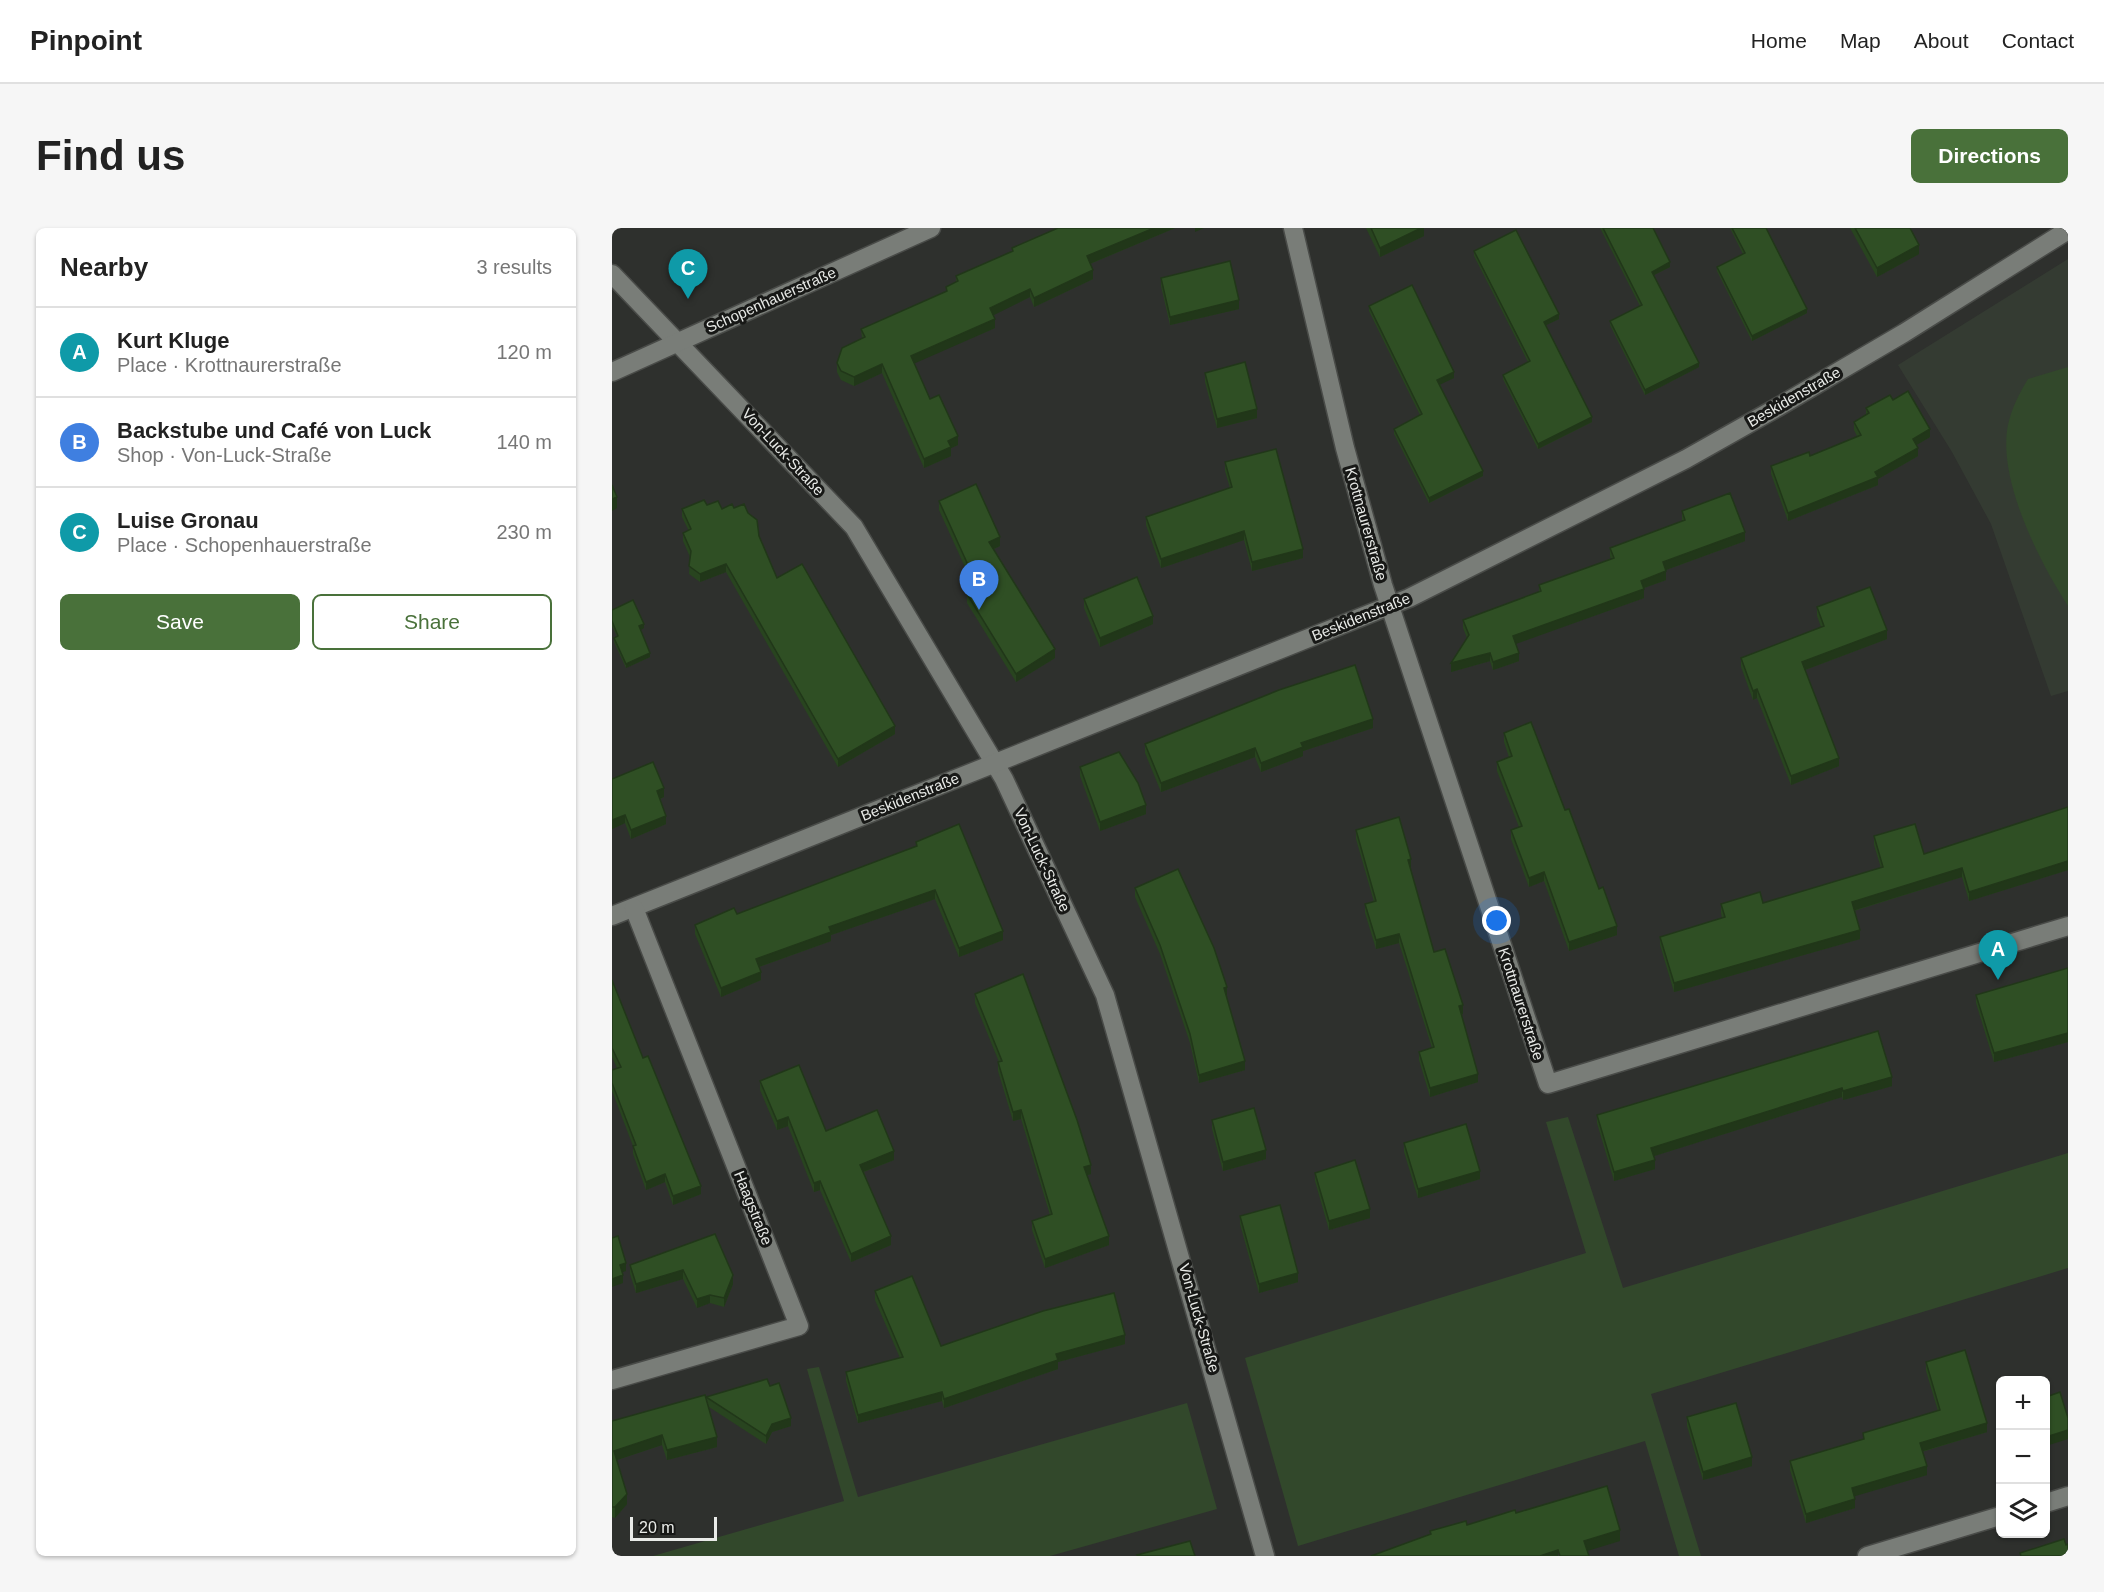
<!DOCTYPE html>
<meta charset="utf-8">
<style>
body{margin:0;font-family:Helvetica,sans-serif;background:#f6f6f6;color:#222}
.controls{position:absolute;right:18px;bottom:18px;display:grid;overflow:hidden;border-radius:9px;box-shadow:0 2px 4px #0004}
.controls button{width:54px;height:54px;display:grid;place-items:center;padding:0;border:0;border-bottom:2px solid #e0e0e0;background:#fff;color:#222;font:30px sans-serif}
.scale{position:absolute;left:18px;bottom:15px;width:87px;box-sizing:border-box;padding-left:6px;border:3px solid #e9ebe8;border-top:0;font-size:16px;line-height:21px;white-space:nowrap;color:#e9ebe8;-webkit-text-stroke:4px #171816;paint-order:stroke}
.you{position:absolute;left:885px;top:693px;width:21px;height:21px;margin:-15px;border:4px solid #fff;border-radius:50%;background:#1a73e8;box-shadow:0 0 0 9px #1a73e833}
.badge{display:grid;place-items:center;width:39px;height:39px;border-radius:50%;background:#49713a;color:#fff;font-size:20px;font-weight:700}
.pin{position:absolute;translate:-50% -50px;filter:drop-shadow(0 2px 3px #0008)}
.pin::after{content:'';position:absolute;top:32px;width:21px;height:18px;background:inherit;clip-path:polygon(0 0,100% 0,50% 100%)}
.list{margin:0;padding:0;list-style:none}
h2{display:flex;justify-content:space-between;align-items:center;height:78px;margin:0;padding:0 24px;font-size:26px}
h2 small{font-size:20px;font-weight:400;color:#767676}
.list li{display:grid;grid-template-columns:39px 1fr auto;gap:18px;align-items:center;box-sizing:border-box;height:90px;padding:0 24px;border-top:2px solid #e0e0e0}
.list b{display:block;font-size:22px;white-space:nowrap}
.list p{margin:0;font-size:20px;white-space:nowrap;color:#767676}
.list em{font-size:20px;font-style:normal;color:#767676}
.actions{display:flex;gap:12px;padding:18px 24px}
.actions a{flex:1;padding:14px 0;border:2px solid #49713a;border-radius:9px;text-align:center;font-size:21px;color:#49713a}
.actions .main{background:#49713a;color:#fff}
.icon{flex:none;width:33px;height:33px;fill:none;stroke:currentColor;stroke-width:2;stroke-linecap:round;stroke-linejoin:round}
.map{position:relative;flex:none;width:1456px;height:1328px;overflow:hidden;border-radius:9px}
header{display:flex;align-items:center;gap:36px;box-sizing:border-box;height:84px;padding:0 30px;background:#fff;border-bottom:2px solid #e0e0e0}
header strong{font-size:28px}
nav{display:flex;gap:33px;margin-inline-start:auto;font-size:21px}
.intro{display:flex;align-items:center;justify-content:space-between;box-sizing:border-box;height:144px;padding:0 36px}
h1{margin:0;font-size:42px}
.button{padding:15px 27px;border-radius:9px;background:#49713a;color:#fff;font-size:21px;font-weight:700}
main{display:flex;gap:36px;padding:0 36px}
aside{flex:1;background:#fff;border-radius:9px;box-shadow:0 2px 4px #0004}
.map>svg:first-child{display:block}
</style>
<header>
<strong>Pinpoint</strong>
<nav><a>Home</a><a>Map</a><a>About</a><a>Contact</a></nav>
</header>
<div class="intro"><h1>Find us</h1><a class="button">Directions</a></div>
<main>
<aside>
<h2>Nearby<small>3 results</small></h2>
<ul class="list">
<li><span class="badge" style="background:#0f9aa8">A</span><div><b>Kurt Kluge</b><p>Place · Krottnaurerstraße</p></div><em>120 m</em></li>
<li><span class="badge" style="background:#3f7fe0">B</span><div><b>Backstube und Café von Luck</b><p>Shop · Von-Luck-Straße</p></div><em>140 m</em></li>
<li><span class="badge" style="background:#0f9aa8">C</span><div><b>Luise Gronau</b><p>Place · Schopenhauerstraße</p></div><em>230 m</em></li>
</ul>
<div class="actions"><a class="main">Save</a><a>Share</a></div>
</aside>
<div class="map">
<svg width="1456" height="1328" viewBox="0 0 1456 1328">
<rect width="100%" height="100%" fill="#2e302d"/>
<!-- built -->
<polygon fill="#343b32" points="1456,31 1456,463 1439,468 1379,296 1340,224 1286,137"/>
<!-- green -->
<g fill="#32482b">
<path d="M1456 139V378C1427 333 1385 251 1396 197 1400 179 1407 166 1416 151Z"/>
<polygon points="956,889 1011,1060 1456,925 1456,1040 1039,1166 1089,1328 1067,1328 1033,1213 686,1318 633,1130 974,1025 934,894"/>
<polygon points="207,1139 246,1269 575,1175 605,1281 438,1328 41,1328 232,1273 195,1141"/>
</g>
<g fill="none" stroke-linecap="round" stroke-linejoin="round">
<!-- street casing -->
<g stroke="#494b48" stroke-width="21">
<g id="street">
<polyline points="681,0 733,220 771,357 936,856 1456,698"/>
<polyline points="0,46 242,299 392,551 493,767 653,1328"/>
<polyline points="0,144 319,0"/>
<polyline points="0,688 797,370 1074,231 1166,179 1292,105 1456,2"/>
<polyline points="0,1152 187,1098 22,680"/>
<polyline points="1434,1275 1456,1268"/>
<polyline points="1255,1328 1388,1288"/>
</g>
</g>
<!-- street -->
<use href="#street" stroke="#797d78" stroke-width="18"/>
</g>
<!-- wall -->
<g fill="#28441f">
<polygon points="446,0 563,0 478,36 481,51 422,79 418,69 381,87 383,100 302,135 318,171 346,217 339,220 339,228 312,240 270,145 242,158 229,152 225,144 225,135 250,110 249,101 334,64 334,59 344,54 344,48 400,23 400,20"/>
<polygon points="754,0 812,0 812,8 768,29"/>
<polygon points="988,0 1041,0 1058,39 1042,47 1087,139 1033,167 998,97 998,93 1028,78"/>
<polygon points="1118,0 1154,0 1195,85 1140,113 1105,43 1105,39 1131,26"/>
<polygon points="1238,0 1298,0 1307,26 1265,49"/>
<polygon points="862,23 947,91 934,97 980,194 926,221 891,151 891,147 916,134 862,28"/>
<polygon points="549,50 627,81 558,97 549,58"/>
<polygon points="757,78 842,150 828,156 871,248 817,275 782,206 782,201 808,187 757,83"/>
<polygon points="593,145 645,190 605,200 593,154"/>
<polygon points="1281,172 1318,209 1304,217 1306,228 1266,251 1266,257 1176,293 1159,246 1159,238 1198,228 1245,208 1242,202 1242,194 1254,187 1254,180"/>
<polygon points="613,234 691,330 640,343 632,312 549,340 534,297 534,289 618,260 613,243"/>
<polygon points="327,273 388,318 382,321 443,430 404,454 355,375 355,366 363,361 327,282"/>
<polygon points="95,277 110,281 147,308 165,350 283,506 226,539 114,344 88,354 77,346 78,329 71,313 71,305 77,303 70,289 70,281"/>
<polygon points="1070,283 1133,313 1054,342 1054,352 1032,360 1032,370 903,416 907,433 881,442 878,433 839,444 855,410 851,400 851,392 927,364 927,357 999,331 998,328 998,320 1070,293"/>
<polygon points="472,371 541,396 488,419 472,380"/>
<polygon points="1205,379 1275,411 1193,442 1227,538 1179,557 1145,470 1141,472 1129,439 1129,430 1209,399 1205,388"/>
<polygon points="0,382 32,400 28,402 38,429 14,440 2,414 2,410 5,408 0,398"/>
<polygon points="761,500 691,523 691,528 649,544 643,529 549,564 533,525 533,516"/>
<polygon points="892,505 953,582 1005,707 957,723 932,653 917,659 899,611 899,602 907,599 885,543 885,534 897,529 892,514"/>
<polygon points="468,539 534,586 488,603 468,548"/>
<polygon points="0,551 52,569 48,571 54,596 19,611 13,595 0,601"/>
<polygon points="1456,579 1456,642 1357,673 1350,649 1242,683 1248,711 1062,764 1048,717 1048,709 1110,690 1109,685 1109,676 1151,675 1269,640 1262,617 1262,608 1312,626"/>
<polygon points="744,602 799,640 798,641 822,724 851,786 849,786 866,854 818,869 807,832 807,824 820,820 787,715 764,721 753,685 753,676 762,674 744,611"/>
<polygon points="304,614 391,712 347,729 323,671 219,707 219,713 147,739 149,752 109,769 83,706 83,697 125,686 304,618"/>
<polygon points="523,660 615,768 614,768 633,842 587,855 578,815 548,726 523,669"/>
<polygon points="1456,740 1456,814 1382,834 1364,775 1364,767"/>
<polygon points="0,752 31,830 89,966 61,977 53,954 34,962 21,926 21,918 0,863 0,842 5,840 0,829"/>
<polygon points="363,766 479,946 475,947 497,1017 433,1040 420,1002 420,993 438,987 409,891 401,893 386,843 386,834 387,834 363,775"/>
<polygon points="1266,803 1280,858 1231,872 1230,869 1042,928 1043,941 1002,953 985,895 985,887"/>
<polygon points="148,853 214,903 282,932 252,944 279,1017 239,1034 208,962 202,964 176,898 165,902 148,862"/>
<polygon points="600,892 654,931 611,943 600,901"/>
<polygon points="792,915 868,951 806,970 792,924"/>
<polygon points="703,945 758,990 717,1002 703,953"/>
<polygon points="628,988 686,1054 647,1065 628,996"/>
<polygon points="103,1006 121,1056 112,1079 98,1075 85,1080 71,1051 24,1065 18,1046 18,1037"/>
<polygon points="263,1063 329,1118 513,1116 446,1134 446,1141 332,1180 330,1173 246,1195 234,1153 234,1144 288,1130 263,1072"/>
<polygon points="1314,1134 1375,1204 1310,1224 1315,1247 1242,1268 1243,1280 1194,1295 1178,1242 1178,1233 1251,1211 1251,1205 1326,1183 1314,1143"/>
<polygon points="158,1158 179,1198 160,1204 154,1216 97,1179 105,1219 55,1232 50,1217 5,1232 15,1276 3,1290 0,1289 0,1193 94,1169"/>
<polygon points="1075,1189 1140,1238 1091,1252 1075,1198"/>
</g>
<!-- shaded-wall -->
<g fill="#213719">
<polygon points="542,0 563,0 475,37 475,28"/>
<polygon points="583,0 592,0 583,4"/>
<polygon points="809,0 812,0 812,8 768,29 768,20"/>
<polygon points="1307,17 1307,26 1265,49 1265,40"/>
<polygon points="1058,34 1058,39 1040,48 1040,44"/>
<polygon points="481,42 481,51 422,79 422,70"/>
<polygon points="418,61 418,69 378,89 378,80"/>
<polygon points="627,72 627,81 558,97 558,89"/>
<polygon points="1195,81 1195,85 1140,113 1140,108"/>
<polygon points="947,86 947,91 932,98 932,94"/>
<polygon points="383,91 383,100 299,137 299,128"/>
<polygon points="1087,135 1087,139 1033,167 1033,162"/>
<polygon points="270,136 270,145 242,158 242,149"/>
<polygon points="842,144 842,150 825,158 825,152"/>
<polygon points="645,181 645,190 605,200 605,191"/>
<polygon points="980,189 980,194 926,221 926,216"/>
<polygon points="1318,201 1318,209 1301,219 1301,211"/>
<polygon points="346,208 346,217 339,220 339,228 312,240 312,231 336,213"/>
<polygon points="1306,220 1306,228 1266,251 1266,257 1176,293 1176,285 1263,244"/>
<polygon points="871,243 871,248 817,275 817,270"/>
<polygon points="5,269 5,280 0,283 0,271"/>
<polygon points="632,303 632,312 549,340 549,331"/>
<polygon points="1133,304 1133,313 1051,343 1051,334"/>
<polygon points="388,309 388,318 377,323 377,314"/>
<polygon points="691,321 691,330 640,343 640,334"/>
<polygon points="114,336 114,344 88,354 88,346"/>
<polygon points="1054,343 1054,352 1029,361 1029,353"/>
<polygon points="1032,361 1032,370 901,417 901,408"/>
<polygon points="541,388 541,396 488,419 488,410"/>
<polygon points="32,396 32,400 27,403 27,398"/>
<polygon points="1275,402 1275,411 1190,443 1190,434"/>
<polygon points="443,421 443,430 404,454 404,446"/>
<polygon points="38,425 38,429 14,440 14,436"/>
<polygon points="878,425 878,433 839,444 839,435"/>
<polygon points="907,425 907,433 881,442 881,434"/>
<polygon points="1145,461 1145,470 1141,472 1141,463"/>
<polygon points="761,491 761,500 691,523 691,528 649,544 649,535 689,515"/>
<polygon points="283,498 283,506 226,539 226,531"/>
<polygon points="643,520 643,529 549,564 549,555"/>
<polygon points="1227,530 1227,538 1179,557 1179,548"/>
<polygon points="52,560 52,569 45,572 45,563"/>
<polygon points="534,577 534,586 488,603 488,594"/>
<polygon points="13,587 13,595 0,601 0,592"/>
<polygon points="54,588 54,596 19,611 19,602"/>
<polygon points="799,631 799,640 796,641 796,632"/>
<polygon points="1456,633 1456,642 1357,673 1357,664"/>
<polygon points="1350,640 1350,649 1240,683 1240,674"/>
<polygon points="932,644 932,653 917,659 917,650"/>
<polygon points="323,662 323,671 219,707 219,713 144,740 144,731 217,699"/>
<polygon points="1005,698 1005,707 957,723 957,714"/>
<polygon points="1248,702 1248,711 1062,764 1062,755"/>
<polygon points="391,703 391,712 347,729 347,720"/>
<polygon points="787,706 787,715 764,721 764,712"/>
<polygon points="149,744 149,752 109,769 109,760"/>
<polygon points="615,759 615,768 612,769 612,760"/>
<polygon points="851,777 851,786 847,787 847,778"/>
<polygon points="1456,805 1456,814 1382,834 1382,825"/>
<polygon points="633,833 633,842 587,855 587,847"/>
<polygon points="866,846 866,854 818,869 818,860"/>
<polygon points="1280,849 1280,858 1231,872 1231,863"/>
<polygon points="1230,860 1230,869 1039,929 1039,920"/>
<polygon points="409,882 409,891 401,893 401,884"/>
<polygon points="176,889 176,898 165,902 165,893"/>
<polygon points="654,922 654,931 611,943 611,934"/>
<polygon points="282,923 282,932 248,945 248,937"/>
<polygon points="1043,932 1043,941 1002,953 1002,944"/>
<polygon points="479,937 479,946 472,948 472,939"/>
<polygon points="868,943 868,951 806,970 806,961"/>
<polygon points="53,946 53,954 34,962 34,954"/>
<polygon points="208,953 208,962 202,964 202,955"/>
<polygon points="89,958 89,966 61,977 61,968"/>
<polygon points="758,981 758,990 717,1002 717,993"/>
<polygon points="279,1008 279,1017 239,1034 239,1026"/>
<polygon points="497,1008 497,1017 433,1040 433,1031"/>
<polygon points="14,1035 14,1043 8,1045 8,1037"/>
<polygon points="71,1042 71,1051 24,1065 24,1056"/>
<polygon points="686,1045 686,1054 647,1065 647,1056"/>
<polygon points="11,1047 11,1055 0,1059 0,1051"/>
<polygon points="121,1047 121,1056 112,1079 112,1070"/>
<polygon points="98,1067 98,1075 85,1080 85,1071"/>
<polygon points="513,1107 513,1116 446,1134 446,1141 332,1180 332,1171 444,1126"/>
<polygon points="330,1164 330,1173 246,1195 246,1187"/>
<polygon points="179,1190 179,1198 160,1204 154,1216 154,1208 160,1196"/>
<polygon points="1375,1195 1375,1204 1308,1224 1308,1215"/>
<polygon points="1456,1202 1456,1211 1434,1218 1434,1209"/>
<polygon points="50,1207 50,1217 2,1233 2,1223"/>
<polygon points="105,1209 105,1219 55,1232 55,1222"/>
<polygon points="1140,1229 1140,1238 1091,1252 1091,1244"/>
<polygon points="1315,1238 1315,1247 1240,1269 1240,1260"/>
<polygon points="15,1266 15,1276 3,1290 3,1279"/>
<polygon points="1243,1271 1243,1280 1194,1295 1194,1286"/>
<polygon points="1008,1302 1008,1313 972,1324 972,1313"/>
<polygon points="946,1322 946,1328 928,1328"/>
</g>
<!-- building -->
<g fill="#2f4f24" stroke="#213719" stroke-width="1.5">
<polygon points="446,0 542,0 475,28 481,42 422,70 418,61 378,80 383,91 299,128 318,171 327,167 346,208 336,213 339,219 312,231 270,136 242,149 229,143 225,135 230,120 253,109 249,101 335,63 334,59 346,53 344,48 401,23 400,20"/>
<polygon points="759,0 809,0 768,20"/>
<polygon points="991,0 1041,0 1058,34 1040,44 1087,135 1033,162 998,93 1030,77"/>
<polygon points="1120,0 1154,0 1195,81 1140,108 1105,39 1133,25"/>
<polygon points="1243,0 1298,0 1307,17 1265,40"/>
<polygon points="904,2 947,86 932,94 980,189 926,216 891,147 918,133 862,23"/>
<polygon points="618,33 627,72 558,89 549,50"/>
<polygon points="800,57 842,144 825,152 871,243 817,270 782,201 810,186 757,78"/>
<polygon points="633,134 645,181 605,191 593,145"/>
<polygon points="1296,163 1318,201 1301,211 1306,220 1263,244 1266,249 1176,285 1159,238 1197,224 1198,228 1249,207 1242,194 1257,185 1254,180 1278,167 1281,172"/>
<polygon points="664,221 691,321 640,334 632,303 549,331 534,289 620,259 613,234"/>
<polygon points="364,256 388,309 377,314 443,421 404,446 355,366 366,359 327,273"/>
<polygon points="0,257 5,269 0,271"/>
<polygon points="1118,265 1133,304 1051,334 1054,343 1029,353 1032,361 901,408 907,425 881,434 878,425 839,435 857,407 851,392 929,363 927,357 1002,330 998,320 1073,292 1070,283"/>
<polygon points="92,272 95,277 106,273 110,281 120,276 122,280 132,276 136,285 145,292 147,308 165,350 190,336 283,498 226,531 114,336 88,346 77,338 79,323 71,305 79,301 70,281"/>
<polygon points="525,349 541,388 488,410 472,371"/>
<polygon points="1258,359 1275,402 1190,434 1227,530 1179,548 1145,461 1141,463 1129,430 1212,398 1205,379"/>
<polygon points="21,372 32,396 27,398 38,425 14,436 2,410 6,408 0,393 0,382"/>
<polygon points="743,437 761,491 689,515 691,519 649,535 643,520 549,555 533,516 667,462"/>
<polygon points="919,494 953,582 957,581 987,661 991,659 1005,698 957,714 932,644 917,650 899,602 910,598 885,534 900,528 892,505"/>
<polygon points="507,524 526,555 534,577 488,594 468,539"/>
<polygon points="41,534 52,560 45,563 54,588 19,602 13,587 0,592 0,551"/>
<polygon points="1456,579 1456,633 1357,664 1350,640 1240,674 1248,702 1062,755 1048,709 1113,689 1109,676 1148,664 1151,675 1271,639 1262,608 1303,596 1312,626"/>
<polygon points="787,589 799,631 796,632 822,724 833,721 851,777 847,778 866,846 818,860 807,824 822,819 787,706 764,712 753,676 764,673 744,602"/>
<polygon points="347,596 391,703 347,720 323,662 217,699 219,704 144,731 149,744 109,760 83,697 122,680 125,686 305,618 304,614"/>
<polygon points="566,641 602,720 615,759 612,760 633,833 587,847 578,806 548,717 523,660"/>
<polygon points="1456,740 1456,805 1382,825 1364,767"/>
<polygon points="411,746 465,892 479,937 472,939 497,1008 433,1031 420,993 440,986 409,882 401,884 386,834 390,833 363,766"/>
<polygon points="0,752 31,830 36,828 89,958 61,968 53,946 34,954 21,918 24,917 0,855 0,842 9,839 0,820"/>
<polygon points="1266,803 1280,849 1231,863 1230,860 1039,920 1043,932 1002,944 985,887"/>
<polygon points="187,837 214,903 265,882 282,923 248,937 279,1008 239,1026 208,953 202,955 176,889 165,893 148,853"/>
<polygon points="642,880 654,922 611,934 600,892"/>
<polygon points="854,896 868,943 806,961 792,915"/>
<polygon points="743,932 758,981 717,993 703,945"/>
<polygon points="668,977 686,1045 647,1056 628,988"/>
<polygon points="103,1006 121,1047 112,1070 98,1067 85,1071 71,1042 24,1056 18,1037"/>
<polygon points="6,1008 14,1035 8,1037 11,1047 0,1051 0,1010"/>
<polygon points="300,1048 329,1118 431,1083 502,1065 513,1107 444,1126 446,1132 332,1171 330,1164 246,1187 234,1144 291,1129 263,1063"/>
<polygon points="1353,1122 1375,1195 1308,1215 1315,1238 1240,1260 1243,1271 1194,1286 1178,1233 1252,1211 1251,1205 1328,1182 1314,1134"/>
<polygon points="155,1151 158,1158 167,1155 179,1190 160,1196 154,1208 94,1169"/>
<polygon points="1448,1164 1456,1190 1456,1202 1434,1209 1434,1169"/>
<polygon points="93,1167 105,1209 55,1222 50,1207 2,1223 15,1266 3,1279 0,1279 0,1193"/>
<polygon points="1124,1175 1140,1229 1091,1244 1075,1189"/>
<polygon points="995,1258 1008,1302 972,1313 977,1328 948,1328 946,1322 928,1328 759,1328 819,1306 818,1303 854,1293 855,1297 903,1282 904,1285"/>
<polygon points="1452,1311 1454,1317 1456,1316 1456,1328 1409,1328 1408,1325"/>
<polygon points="578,1313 583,1328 526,1328 525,1327"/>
</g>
<g text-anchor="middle" stroke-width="6" stroke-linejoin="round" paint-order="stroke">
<!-- street labels -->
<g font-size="15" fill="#e9ebe8" stroke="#171816">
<text transform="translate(159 72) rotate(-24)" y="5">Schopenhauerstraße</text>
<text transform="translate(1182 169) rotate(-30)" y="5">Beskidenstraße</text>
<text transform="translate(171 224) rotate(47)" y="5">Von-Luck-Straße</text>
<text transform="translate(754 296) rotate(74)" y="5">Krottnaurerstraße</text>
<text transform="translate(749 389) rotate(-22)" y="5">Beskidenstraße</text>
<text transform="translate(298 569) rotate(-22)" y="5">Beskidenstraße</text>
<text transform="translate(430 632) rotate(65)" y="5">Von-Luck-Straße</text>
<text transform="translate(909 776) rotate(72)" y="5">Krottnaurerstraße</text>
<text transform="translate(141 980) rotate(68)" y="5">Haagstraße</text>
<text transform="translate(587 1090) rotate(74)" y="5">Von-Luck-Straße</text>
</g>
</g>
</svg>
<div class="controls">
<button>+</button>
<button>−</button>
<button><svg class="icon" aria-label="layers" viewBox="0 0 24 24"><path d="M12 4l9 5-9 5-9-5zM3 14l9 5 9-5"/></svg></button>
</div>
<div class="scale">20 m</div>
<div class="you"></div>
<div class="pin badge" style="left:1386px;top:752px;background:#0f9aa8">A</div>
<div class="pin badge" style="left:367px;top:382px;background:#3f7fe0">B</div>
<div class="pin badge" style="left:76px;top:71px;background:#0f9aa8">C</div>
</div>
</main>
